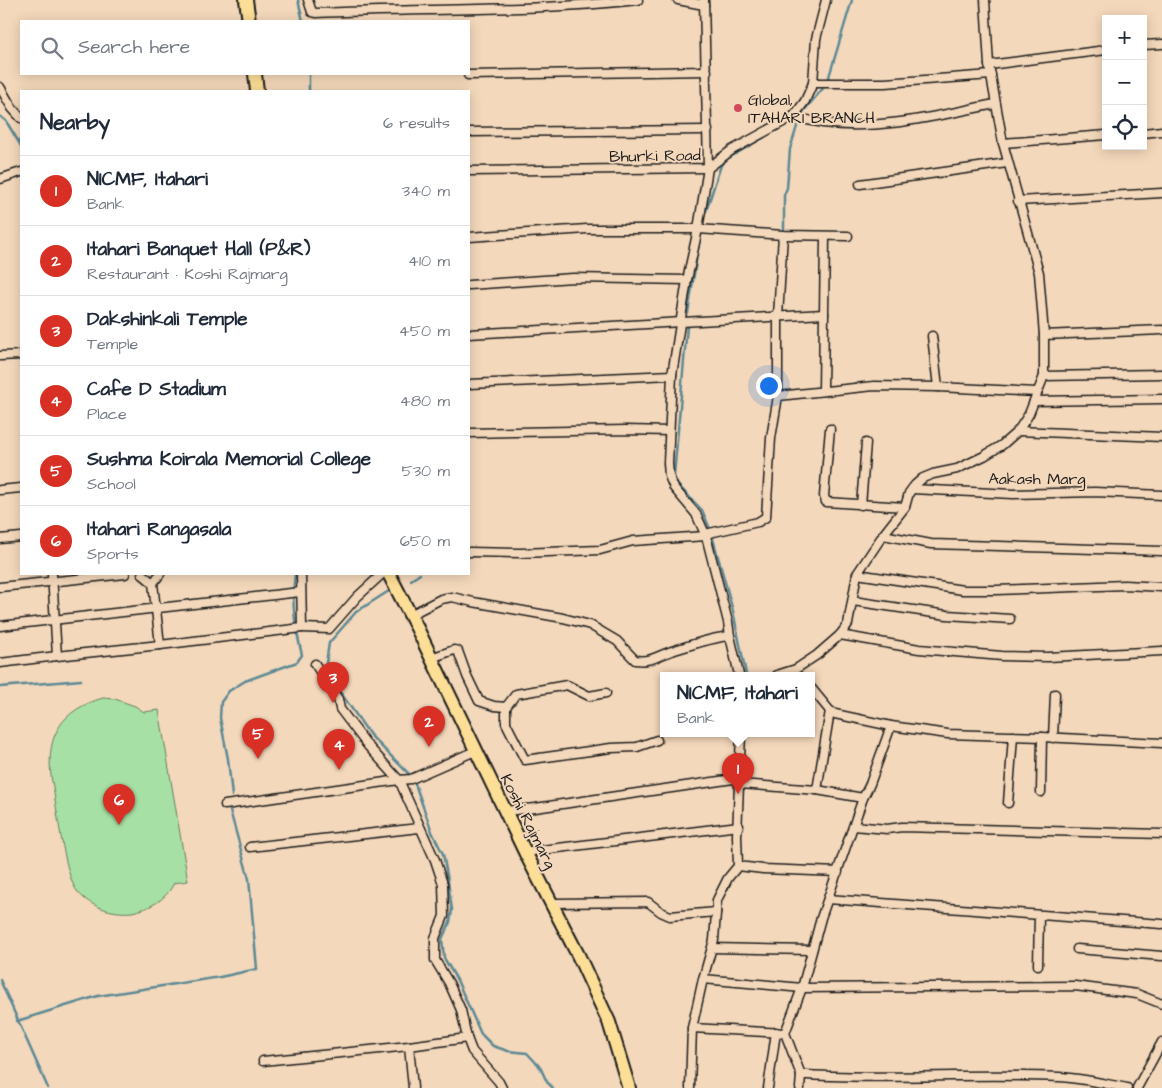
<!DOCTYPE html>
<meta charset="utf-8">
<style>
body{margin:0;font-family:"Architects Daughter",sans-serif;background:#f2f2f3;color:#1f2937}
.controls{position:absolute;right:15px;top:15px;display:grid;overflow:hidden;border-radius:0px;box-shadow:0 2px 12px #0003}
.controls button{width:45px;height:45px;display:grid;place-items:center;padding:0;border:0;border-bottom:1px solid #e0e1e3;background:#fff;color:#1f2937;font:25px sans-serif}
.you{position:absolute;left:768px;top:385px;width:18px;height:18px;margin:-12px;border:4px solid #fff;border-radius:50%;background:#1a73e8;box-shadow:0 0 0 8px #1a73e833}
.badge{display:grid;place-items:center;width:32px;height:32px;border-radius:50%;background:#d93025;color:#fff;font-size:16px;font-weight:700}
.pin{position:absolute;translate:-50% -41px;filter:drop-shadow(0 1px 2px #0008)}
.pin::after{content:'';position:absolute;top:26px;width:18px;height:15px;background:inherit;clip-path:polygon(0 0,100% 0,50% 100%)}
.popup{position:absolute;left:660px;top:672px;width:155px;height:65px;box-sizing:border-box;display:grid;place-content:center;border-radius:0px;background:#fff;filter:drop-shadow(0 1px 4px #0005);font-size:16px;white-space:nowrap;color:#747a83}
.popup b{font-size:19px;color:#1f2937}
.popup::after{content:'';position:absolute;left:50%;top:100%;margin-left:-10px;border:10px solid transparent;border-top-color:#fff}
.list{margin:0;padding:0;list-style:none}
h2{display:flex;justify-content:space-between;align-items:center;height:65px;margin:0;padding:0 20px;font-size:21px}
h2 small{font-size:16px;font-weight:400;color:#747a83}
.list li{display:grid;grid-template-columns:32px 1fr auto;gap:15px;align-items:center;box-sizing:border-box;height:70px;padding:0 20px;border-top:1px solid #e0e1e3}
.list b{display:block;font-size:19px;white-space:nowrap}
.list p{margin:0;font-size:16px;white-space:nowrap;color:#747a83}
.list em{font-size:16px;font-style:normal;color:#747a83}
.icon{flex:none;width:28px;height:28px;fill:none;stroke:currentColor;stroke-width:2;stroke-linecap:round;stroke-linejoin:round}
.map{position:relative;flex:none;width:1162px;height:1088px;overflow:hidden}
.search{position:absolute;background:#fff;box-shadow:0 2px 12px #0003;left:20px;top:20px;width:450px;height:55px;display:flex;align-items:center;gap:12px;box-sizing:border-box;padding:0 18px;border-radius:0px;color:#747a83;font-size:19px}
.panel{position:absolute;background:#fff;box-shadow:0 2px 12px #0003;left:20px;top:90px;width:450px;height:485px;border-radius:0px}
.map>svg:first-child{display:block}
</style>
<div class="map">
<svg width="1162" height="1088" viewBox="0 0 1162 1088">
<rect width="100%" height="100%" fill="#f4d8bb"/>
<filter id="ink" filterUnits="userSpaceOnUse"><feTurbulence type="fractalNoise" baseFrequency=".02" numOctaves="2"/><feDisplacementMap in="SourceGraphic" scale="10" xChannelSelector="R" yChannelSelector="G"/><feConvolveMatrix kernelMatrix="1 2 1 2 8 2 1 2 1" color-interpolation-filters="sRGB"/></filter>
<g filter="url(#ink)">
<!-- green -->
<path fill="#a7e0a5" stroke="#627e60" d="M103 698 115 699 135 706 144 712 159 710 188 881 174 883C166 900 149 909 132 912 112 914 90 907 77 891 64 875 56 800 51 776 46 734 62 710 103 698Z"/>
<g fill="none" stroke-linecap="round" stroke-linejoin="round">
<!-- stream -->
<g stroke="#5c8995" stroke-width="2.5">
<polyline points="298,0 303,21"/>
<polyline points="828,80 852,0"/>
<polyline points="309,91 309,74"/>
<polyline points="802,113 825,86"/>
<polyline points="0,116 6,121 21,146"/>
<polyline points="706,211 721,165 727,159 793,120"/>
<polyline points="784,229 784,195 787,188 790,149 799,120"/>
<polyline points="688,313 700,236"/>
<polyline points="687,326 674,476 676,483 702,510 710,529"/>
<polyline points="712,535 733,611 746,674"/>
<polyline points="411,580 420,574"/>
<polyline points="392,589 356,612 329,643 325,670 370,735 413,778 432,832 443,854 447,875 452,910 450,922 442,939 444,958 457,980 481,1034 493,1046 508,1051 527,1053 540,1067 547,1082 553,1088"/>
<polyline points="0,687 81,680"/>
<path d="M232 796 228 759 220 718 221 702 229 691 245 681 297 662 302 655C295 627 291 602 295 574"/>
<polyline points="0,980 48,1088"/>
<polyline points="17,1021 98,996 220,977 257,969 249,879 229,807"/>
</g>
<!-- minor casing -->
<g stroke="#1c1c1c" stroke-width="11">
<g id="minor">
<path d="M308 0 312 12 316 13C423 8 531 12 638 0"/>
<polyline points="678,0 704,5"/>
<polyline points="704,0 708,168 698,229 687,280 672,375 668,463 669,476 674,488 696,514 706,536 728,622 730,636 739,675"/>
<polyline points="1143,45 1162,44"/>
<polyline points="989,65 1106,50"/>
<polyline points="468,75 707,71"/>
<polyline points="813,83 885,83 991,75"/>
<polyline points="0,87 12,108 21,118"/>
<path d="M794 116C803 120 813 121 823 123 881 131 939 115 995 104"/>
<polyline points="469,132 708,130"/>
<polyline points="1143,133 1162,131"/>
<polyline points="1003,143 1106,135"/>
<polyline points="469,171 708,168 732,150 794,116 805,101 813,83 816,39 826,0"/>
<polyline points="0,179 21,172"/>
<polyline points="860,184 1007,163"/>
<polyline points="1018,201 1162,193"/>
<polyline points="469,237 587,229 698,229 783,235 848,236"/>
<polyline points="469,285 573,278 687,280"/>
<polyline points="469,334 824,314"/>
<polyline points="1044,335 1162,330"/>
<polyline points="932,336 938,387"/>
<polyline points="0,356 21,355"/>
<polyline points="1044,376 1162,374"/>
<polyline points="469,384 672,375"/>
<polyline points="823,391 825,237"/>
<polyline points="778,396 778,316 783,235"/>
<polyline points="1034,401 1162,399"/>
<polyline points="830,429 824,496 826,502 905,507"/>
<polyline points="1018,431 1162,437"/>
<polyline points="469,433 626,430 669,431"/>
<polyline points="912,489 1013,494 1095,492 1162,495"/>
<polyline points="0,490 21,488"/>
<polyline points="861,505 866,443"/>
<polyline points="705,534 758,522 766,517 771,438 778,396 874,386 938,387 1037,392"/>
<polyline points="883,535 931,544 1162,551"/>
<polyline points="0,539 21,537"/>
<polyline points="469,552 521,553 600,550 633,541 706,536"/>
<polyline points="142,574 153,583 160,574"/>
<polyline points="857,574 963,590 997,590 1125,585 1162,587"/>
<polyline points="0,587 125,574"/>
<polyline points="853,601 947,615 1010,619"/>
<path d="M410 615 441 599 452 597 473 602 563 618 590 625 617 641 635 660C651 662 655 657 669 652 688 646 709 638 730 636"/>
<polyline points="0,626 300,592"/>
<polyline points="302,628 329,629 357,597 382,574"/>
<polyline points="840,635 919,649 1002,656 1048,657 1162,651"/>
<polyline points="160,645 302,628 301,574"/>
<polyline points="57,656 160,645 153,583"/>
<polyline points="431,658 454,650 458,651 467,676 479,701 494,706 506,707 516,694 567,685 589,696 606,693"/>
<polyline points="0,663 57,656 52,574"/>
<polyline points="777,675 796,669 817,655 840,635 848,624 857,574 883,535 905,507 909,493 915,485 923,478 933,474 957,469 984,456 1002,445 1018,431 1029,414 1044,376 1044,335 1039,273 1003,143 989,65 985,0"/>
<polyline points="812,689 830,711 835,714 891,726 948,734 1042,737 1162,743"/>
<polyline points="506,707 506,723 525,760 611,748 637,747 657,740"/>
<polyline points="1053,738 1055,694"/>
<polyline points="740,784 817,790 863,798"/>
<polyline points="817,790 830,711"/>
<polyline points="1041,792 1042,737"/>
<polyline points="1008,803 1013,736"/>
<polyline points="225,805 399,780 411,779 475,751"/>
<polyline points="505,811 535,808 740,778"/>
<polyline points="854,826 887,829 902,827 1162,834"/>
<polyline points="250,847 419,828"/>
<polyline points="525,852 739,826"/>
<polyline points="738,866 763,869 838,872"/>
<polyline points="828,899 1162,924"/>
<polyline points="552,903 648,902 661,912 670,916 716,912"/>
<polyline points="712,948 812,950"/>
<polyline points="1077,949 1162,956"/>
<polyline points="1038,965 1039,915"/>
<polyline points="703,979 802,988 1075,986 1137,994 1162,1004"/>
<polyline points="692,1028 785,1033 801,1075"/>
<polyline points="785,1033 802,988 821,918 863,798 870,784 891,726"/>
<polyline points="467,1038 472,1051 499,1082 502,1088"/>
<polyline points="409,1046 413,1088"/>
<polyline points="263,1061 409,1046 467,1038 461,1010 449,983 435,960 435,938 444,916 443,884 435,860 399,780 368,746 340,709 338,699 315,664"/>
<polyline points="690,1088 692,1028 703,979 714,940 717,900 728,878 738,866 737,836 741,733"/>
<polyline points="768,1088 776,1032"/>
<path d="M800 1088 801 1075H807C891 1080 975 1073 1059 1077 1082 1078 1105 1084 1127 1088"/>
<polyline points="1137,1088 1162,1042"/>
</g>
</g>
<!-- primary casing -->
<g stroke="#1c1c1c" stroke-width="16">
<g id="primary">
<polyline points="246,0 249,21"/>
<polyline points="255,74 257,91"/>
<polyline points="389,574 417,628 525,852 579,957 609,1022 629,1088"/>
</g>
</g>
<!-- minor -->
<use href="#minor" stroke="#f4d8bb" stroke-width="8"/>
<!-- primary -->
<use href="#primary" stroke="#fdde96" stroke-width="12"/>
</g>
</g>
<!-- markers -->
<circle fill="#d1495b" stroke="#f4d8bb" stroke-width="2" cx="738" cy="108" r="5"/>
<g text-anchor="middle" stroke-width="4" stroke-linejoin="round" paint-order="stroke">
<!-- poi labels -->
<g font-size="16" fill="#1c1c1c" stroke="#f4d8bb" text-anchor="start">
<text x="748" y="105">Global,<tspan x="748" dy="18">ITAHARI BRANCH</tspan></text>
</g>
<!-- street labels -->
<g font-size="16" fill="#1c1c1c" stroke="#f4d8bb">
<text transform="translate(655 155) rotate(-1)" y="6">Bhurki Road</text>
<text x="1037" y="484">Aakash Marg</text>
<text transform="translate(529 821) rotate(63)" y="6">Koshi Rajmarg</text>
</g>
</g>
</svg>
<div class="controls">
<button>+</button>
<button>−</button>
<button><svg class="icon" aria-label="locate" viewBox="0 0 24 24"><circle cx="12" cy="12" r="6"/><path d="M12 2v4M12 18v4M2 12h4M18 12h4"/></svg></button>
</div>
<div class="you"></div>
<div class="pin badge" style="left:738px;top:794px">1</div>
<div class="popup"><b>NICMF, Itahari</b>Bank</div>
<div class="pin badge" style="left:429px;top:747px">2</div>
<div class="pin badge" style="left:333px;top:703px">3</div>
<div class="pin badge" style="left:339px;top:770px">4</div>
<div class="pin badge" style="left:258px;top:759px">5</div>
<div class="pin badge" style="left:119px;top:825px">6</div>
<div class="search"><svg class="icon" aria-label="search" viewBox="0 0 24 24"><circle cx="10" cy="10" r="6"/><path d="M15 15l6 6"/></svg>Search here</div>
<section class="panel">
<h2>Nearby<small>6 results</small></h2>
<ul class="list">
<li><span class="badge">1</span><div><b>NICMF, Itahari</b><p>Bank</p></div><em>340 m</em></li>
<li><span class="badge">2</span><div><b>Itahari Banquet Hall (P&amp;R)</b><p>Restaurant · Koshi Rajmarg</p></div><em>410 m</em></li>
<li><span class="badge">3</span><div><b>Dakshinkali Temple</b><p>Temple</p></div><em>450 m</em></li>
<li><span class="badge">4</span><div><b>Cafe D Stadium</b><p>Place</p></div><em>480 m</em></li>
<li><span class="badge">5</span><div><b>Sushma Koirala Memorial College</b><p>School</p></div><em>530 m</em></li>
<li><span class="badge">6</span><div><b>Itahari Rangasala</b><p>Sports</p></div><em>650 m</em></li>
</ul>
</section>
</div>
